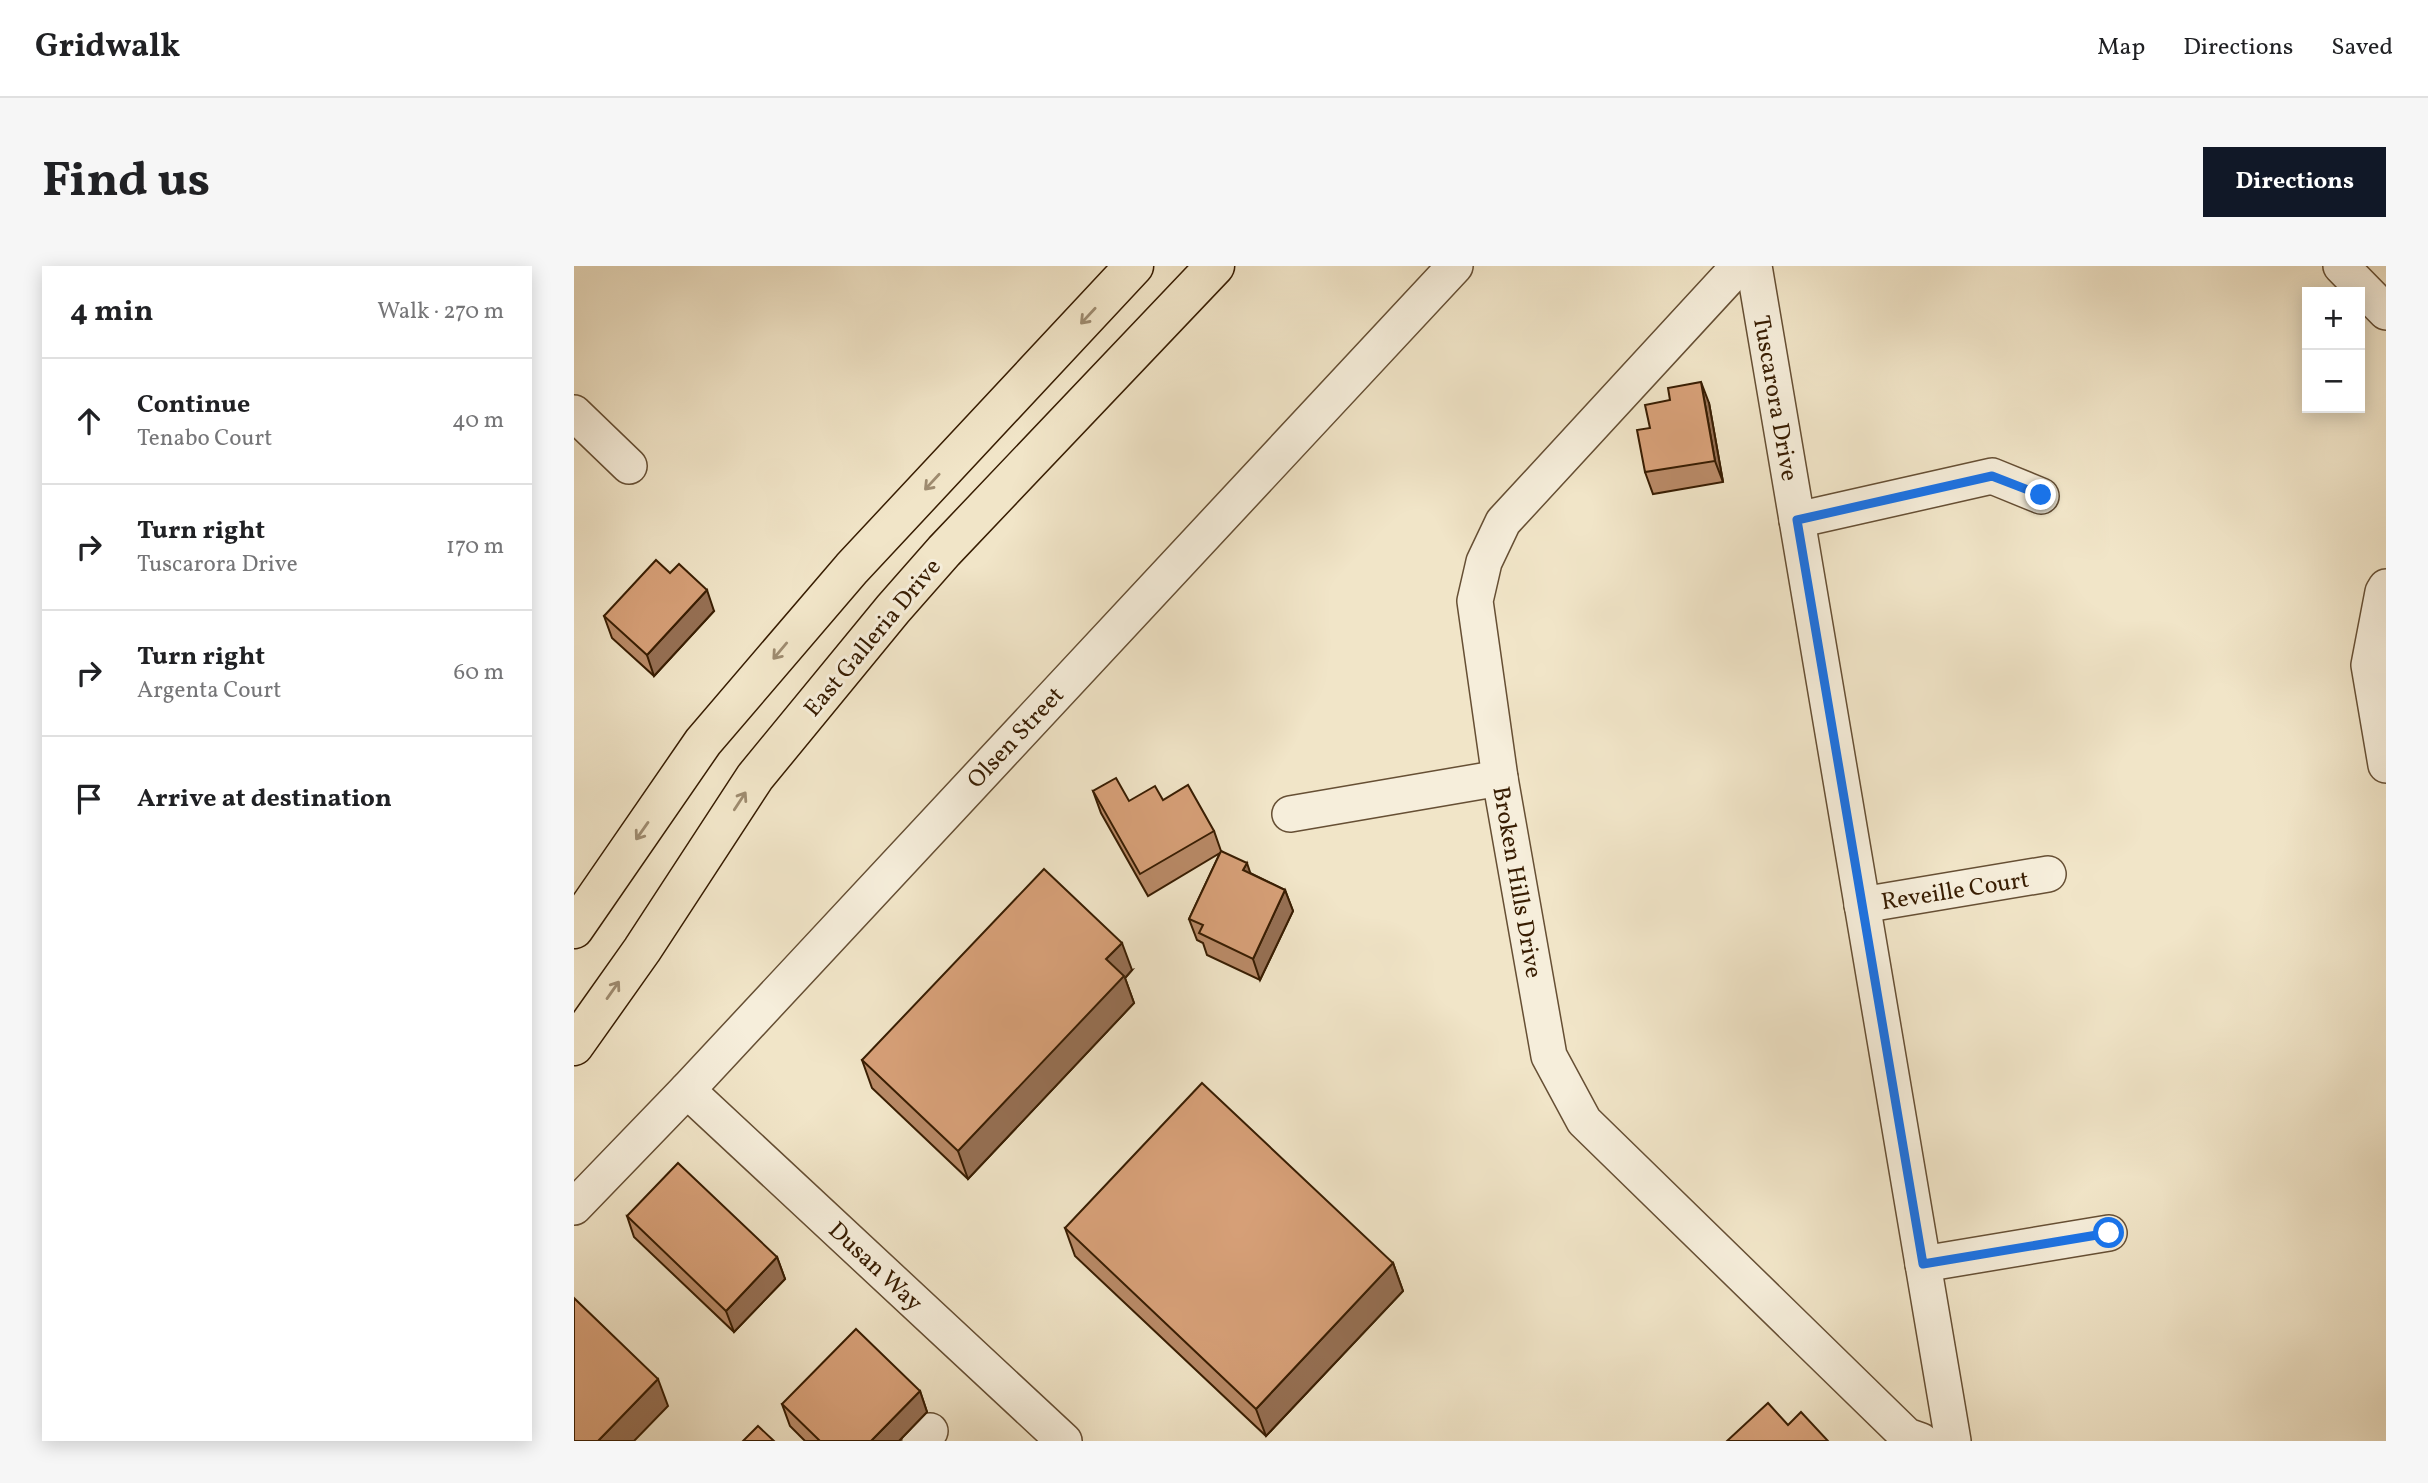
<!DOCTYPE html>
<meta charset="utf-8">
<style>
body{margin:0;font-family:Vollkorn,serif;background:#f6f6f6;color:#202124}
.controls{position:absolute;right:21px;top:21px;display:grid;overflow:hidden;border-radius:0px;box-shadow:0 4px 18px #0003}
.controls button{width:63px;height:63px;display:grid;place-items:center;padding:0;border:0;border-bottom:2px solid #e0e0e0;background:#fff;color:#202124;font:35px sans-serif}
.stop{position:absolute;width:21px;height:21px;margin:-16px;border:5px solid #1a73e8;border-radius:50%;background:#fff}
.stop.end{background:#1a73e8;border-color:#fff;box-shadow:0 2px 7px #0008}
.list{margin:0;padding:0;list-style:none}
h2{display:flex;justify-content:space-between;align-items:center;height:91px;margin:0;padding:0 28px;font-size:30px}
h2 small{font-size:23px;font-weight:400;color:#757577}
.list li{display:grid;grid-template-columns:46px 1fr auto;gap:21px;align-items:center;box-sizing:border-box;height:126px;padding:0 28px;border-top:2px solid #e0e0e0}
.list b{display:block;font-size:26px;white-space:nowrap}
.list p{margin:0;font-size:23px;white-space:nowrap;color:#757577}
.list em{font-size:23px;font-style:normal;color:#757577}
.icon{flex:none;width:38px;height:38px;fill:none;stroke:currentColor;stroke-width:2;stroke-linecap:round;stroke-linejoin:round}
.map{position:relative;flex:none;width:1812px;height:1175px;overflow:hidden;border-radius:0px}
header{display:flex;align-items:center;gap:42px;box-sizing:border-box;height:98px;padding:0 35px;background:#fff;border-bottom:2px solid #e0e0e0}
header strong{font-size:33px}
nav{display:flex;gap:38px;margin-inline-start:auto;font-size:24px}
.intro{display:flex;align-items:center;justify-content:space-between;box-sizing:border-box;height:168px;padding:0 42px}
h1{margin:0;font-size:49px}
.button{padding:18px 32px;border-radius:0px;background:#111827;color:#fff;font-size:24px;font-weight:700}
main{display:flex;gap:42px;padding:0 42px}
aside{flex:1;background:#fff;border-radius:0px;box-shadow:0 4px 18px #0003}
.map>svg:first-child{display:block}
</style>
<header>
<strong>Gridwalk</strong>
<nav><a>Map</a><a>Directions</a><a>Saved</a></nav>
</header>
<div class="intro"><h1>Find us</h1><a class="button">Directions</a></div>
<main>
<aside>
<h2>4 min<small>Walk · 270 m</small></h2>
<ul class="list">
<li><svg class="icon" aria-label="ahead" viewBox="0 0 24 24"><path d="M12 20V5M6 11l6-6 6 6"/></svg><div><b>Continue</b><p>Tenabo Court</p></div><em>40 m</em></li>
<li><svg class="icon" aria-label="right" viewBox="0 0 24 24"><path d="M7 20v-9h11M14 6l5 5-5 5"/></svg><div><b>Turn right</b><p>Tuscarora Drive</p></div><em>170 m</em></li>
<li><svg class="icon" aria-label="right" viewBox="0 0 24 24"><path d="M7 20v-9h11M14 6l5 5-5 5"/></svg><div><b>Turn right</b><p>Argenta Court</p></div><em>60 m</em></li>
<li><svg class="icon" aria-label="arrive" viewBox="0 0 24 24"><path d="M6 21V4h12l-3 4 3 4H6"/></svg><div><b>Arrive at destination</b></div></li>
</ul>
</aside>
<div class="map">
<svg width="1812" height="1175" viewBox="0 0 1812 1175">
<rect width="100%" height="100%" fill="#f1e5c8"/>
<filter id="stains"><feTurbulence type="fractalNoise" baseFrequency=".00286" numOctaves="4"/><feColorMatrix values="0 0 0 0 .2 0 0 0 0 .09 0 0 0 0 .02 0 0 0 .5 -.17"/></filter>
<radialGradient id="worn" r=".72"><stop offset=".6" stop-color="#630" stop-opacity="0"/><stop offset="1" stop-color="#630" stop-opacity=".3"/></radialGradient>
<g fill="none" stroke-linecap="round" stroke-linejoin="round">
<!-- minor casing -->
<g stroke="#664f34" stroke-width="38">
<g id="minor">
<polyline points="1165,0 929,256 910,296 901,335 926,512 975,790 1010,855 1333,1170 1347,1175"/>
<polyline points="1180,0 1379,1175"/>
<polyline points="1767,0 1812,46"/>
<polyline points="0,147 55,200"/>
<polyline points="1223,254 1418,210 1467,230"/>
<polyline points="1812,321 1809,326 1795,399 1812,499"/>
<polyline points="716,548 926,512"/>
<polyline points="1288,639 1474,608"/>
<polyline points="113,824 490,1175"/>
<polyline points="0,941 113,824 881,0"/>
<polyline points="1349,998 1535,967"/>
<polyline points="346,1175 356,1165"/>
</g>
</g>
<!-- major casing -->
<g stroke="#381d02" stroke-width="41">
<g id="major">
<polyline points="0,663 129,476 278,302 560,0"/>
<polyline points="0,780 68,684 181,511 319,343 370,285 641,0"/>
</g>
</g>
<!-- minor -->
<use href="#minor" stroke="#f6eedb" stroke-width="35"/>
<!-- major -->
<use href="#major" stroke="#f1e5c8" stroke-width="38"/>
</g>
<!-- wall -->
<g fill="#b98a67" stroke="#381d02" stroke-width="2">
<polygon points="1096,134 1135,137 1149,216 1079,228 1071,206 1076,162"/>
<polygon points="96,307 140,345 80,410 38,372 30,350"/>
<polygon points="519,525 555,535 589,534 640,565 647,585 676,607 711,624 719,645 686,714 633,689 629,677 623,674 615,653 646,587 574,630 527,547"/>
<polygon points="558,704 551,712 560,737 394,913 298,822 288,794"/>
<polygon points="53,950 203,991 211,1013 160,1066 60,971"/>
<polygon points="491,962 819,997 829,1025 692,1170 501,990"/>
<polygon points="346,1125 353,1146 325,1175 231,1175 216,1160 208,1138"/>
</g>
<!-- shaded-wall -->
<g fill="#967054" stroke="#381d02" stroke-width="2">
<polygon points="1127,116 1135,137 1149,216 1141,195"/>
<polygon points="133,324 140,345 80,410 73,389"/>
<polygon points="673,597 680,618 669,604"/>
<polygon points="711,624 719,645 686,714 679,693"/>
<polygon points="548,677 558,704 551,712 560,737 394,913 384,885 532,693"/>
<polygon points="203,991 211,1013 160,1066 152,1045"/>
<polygon points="819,997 829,1025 692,1170 682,1143"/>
<polygon points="84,1113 94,1140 60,1175 24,1175"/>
<polygon points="346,1125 353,1146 325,1175 297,1175"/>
</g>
<!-- building -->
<g fill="#d7a078" stroke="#381d02" stroke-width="2">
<polygon points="1127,116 1141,195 1071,206 1063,164 1076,162 1071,139 1096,134 1094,122"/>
<polygon points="82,294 96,307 105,298 133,324 73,389 30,350"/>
<polygon points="542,512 555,535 581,520 589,534 614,519 640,565 566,608 519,525"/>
<polygon points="647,585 673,597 669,604 711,624 679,693 625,667 629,659 615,653"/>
<polygon points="470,603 548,677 532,693 550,710 384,885 288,794"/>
<polygon points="628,817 819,997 682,1143 491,962"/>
<polygon points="104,897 203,991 152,1045 53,950"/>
<polygon points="0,1032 84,1113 24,1175 0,1175"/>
<polygon points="282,1063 346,1125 297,1175 246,1175 208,1138"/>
<polygon points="1194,1137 1214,1159 1227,1146 1254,1175 1153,1175"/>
<polygon points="184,1160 200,1175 169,1175"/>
</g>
<!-- one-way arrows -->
<defs><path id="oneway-shaft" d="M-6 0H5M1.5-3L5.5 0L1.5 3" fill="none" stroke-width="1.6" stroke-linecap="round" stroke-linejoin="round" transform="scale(1.75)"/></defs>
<g stroke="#9e8b6f">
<use href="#oneway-shaft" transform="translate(514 50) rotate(133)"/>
<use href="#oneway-shaft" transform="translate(358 216) rotate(133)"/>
<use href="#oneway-shaft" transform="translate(206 385) rotate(130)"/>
<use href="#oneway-shaft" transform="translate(166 535) rotate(-57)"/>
<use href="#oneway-shaft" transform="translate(68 565) rotate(125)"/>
<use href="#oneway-shaft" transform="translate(39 724) rotate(-55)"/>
</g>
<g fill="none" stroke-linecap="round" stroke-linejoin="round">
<!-- route -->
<polyline stroke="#1a73e8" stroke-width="9" points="1467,229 1418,210 1223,254 1349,998 1535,967"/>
</g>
<g text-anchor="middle" stroke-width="6" stroke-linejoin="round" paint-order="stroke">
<!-- street labels -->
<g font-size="24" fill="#381d02" stroke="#f6eedb">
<text transform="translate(1202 132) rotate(80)" y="8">Tuscarora Drive</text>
<text transform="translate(298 371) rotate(-50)" y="8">East Galleria Drive</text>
<text transform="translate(441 471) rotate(-47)" y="8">Olsen Street</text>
<text transform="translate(944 616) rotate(80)" y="8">Broken Hills Drive</text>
<text transform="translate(1381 624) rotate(-9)" y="8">Reveille Court</text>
<text transform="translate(302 1000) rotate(43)" y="8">Dusan Way</text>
</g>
</g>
<rect width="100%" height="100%" filter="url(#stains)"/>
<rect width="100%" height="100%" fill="url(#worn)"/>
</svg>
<div class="controls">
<button>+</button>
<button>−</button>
</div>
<div class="stop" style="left:1535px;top:967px"></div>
<div class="stop end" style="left:1467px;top:229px"></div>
</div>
</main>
